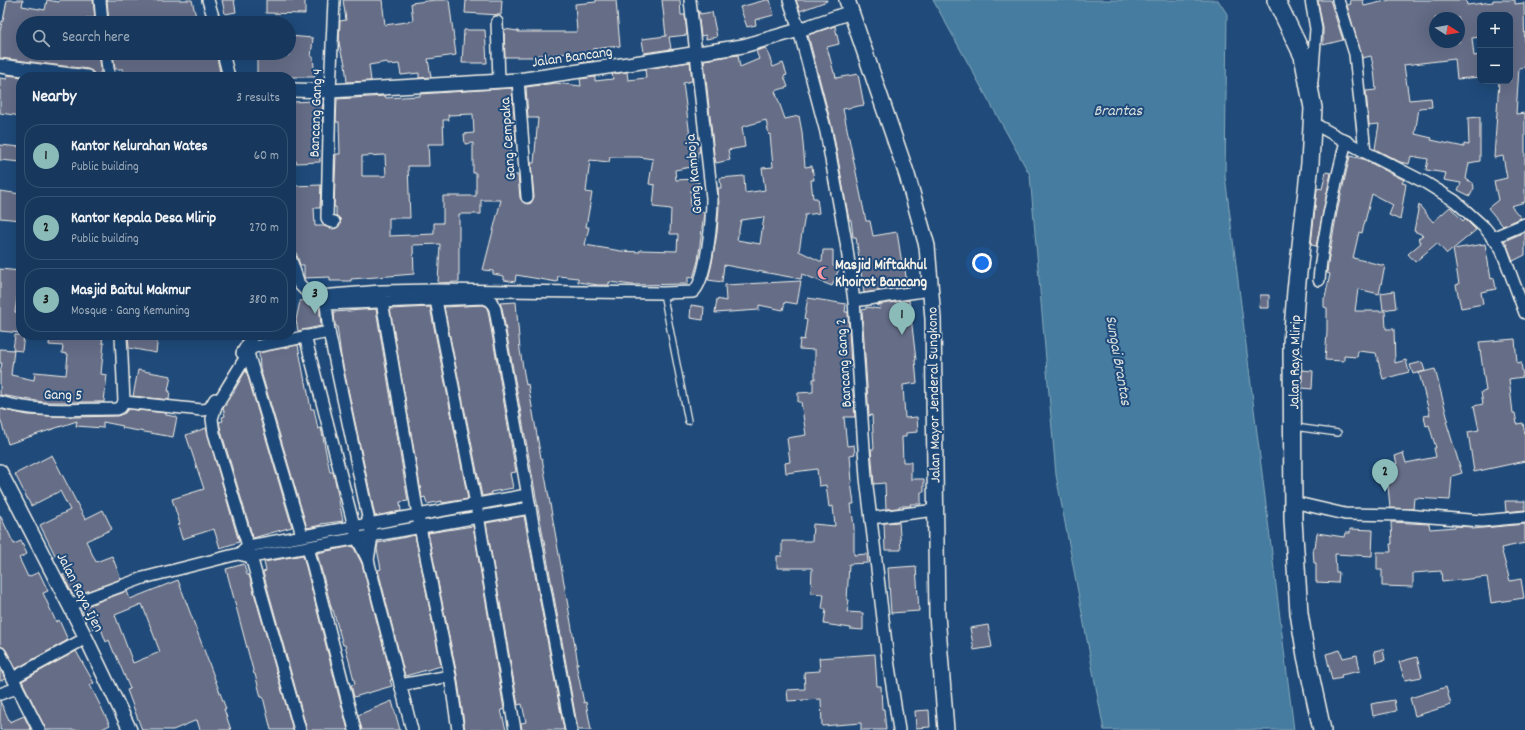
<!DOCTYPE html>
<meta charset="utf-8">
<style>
body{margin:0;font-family:Dekko,sans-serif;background:#244365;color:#f1f3f6}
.controls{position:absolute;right:12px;top:12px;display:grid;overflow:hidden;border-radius:8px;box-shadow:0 4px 16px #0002}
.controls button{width:36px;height:36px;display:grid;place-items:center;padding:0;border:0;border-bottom:1px solid #365272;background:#17385c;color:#f1f3f6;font:20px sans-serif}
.compass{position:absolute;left:1429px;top:12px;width:36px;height:36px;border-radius:50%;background:#17385c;box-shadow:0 4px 16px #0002;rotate:101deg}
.you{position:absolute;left:982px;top:263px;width:14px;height:14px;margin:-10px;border:3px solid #fff;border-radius:50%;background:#1a73e8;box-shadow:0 0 0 6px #1a73e833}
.badge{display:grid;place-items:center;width:26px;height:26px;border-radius:50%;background:#8bbbb9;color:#111;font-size:13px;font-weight:700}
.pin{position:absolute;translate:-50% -33px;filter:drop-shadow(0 1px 2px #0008)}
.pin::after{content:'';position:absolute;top:21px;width:14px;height:12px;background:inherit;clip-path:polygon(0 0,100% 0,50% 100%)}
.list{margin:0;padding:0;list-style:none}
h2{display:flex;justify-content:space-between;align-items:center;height:52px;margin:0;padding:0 16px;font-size:17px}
h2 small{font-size:13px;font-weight:400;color:#9eacbb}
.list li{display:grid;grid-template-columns:26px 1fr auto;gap:12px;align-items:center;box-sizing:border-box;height:64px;margin:0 8px 8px;padding:0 8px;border:1px solid #365272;border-radius:16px}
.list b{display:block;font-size:15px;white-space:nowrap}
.list p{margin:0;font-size:13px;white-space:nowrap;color:#9eacbb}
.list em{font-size:13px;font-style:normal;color:#9eacbb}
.icon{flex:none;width:22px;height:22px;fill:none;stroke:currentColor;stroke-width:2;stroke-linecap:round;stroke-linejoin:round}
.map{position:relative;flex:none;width:1525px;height:730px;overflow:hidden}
.search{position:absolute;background:#17385c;box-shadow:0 4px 16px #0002;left:16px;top:16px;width:280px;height:44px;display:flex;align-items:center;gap:10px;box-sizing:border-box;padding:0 14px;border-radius:22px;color:#9eacbb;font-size:15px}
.panel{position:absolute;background:#17385c;box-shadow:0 4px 16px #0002;left:16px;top:72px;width:280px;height:268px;border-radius:16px}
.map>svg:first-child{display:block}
</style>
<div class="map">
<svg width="1525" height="730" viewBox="0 0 1525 730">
<rect width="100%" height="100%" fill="#1f4a7a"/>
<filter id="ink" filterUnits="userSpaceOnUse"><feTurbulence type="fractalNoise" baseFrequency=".025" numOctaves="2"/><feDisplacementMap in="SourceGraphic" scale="8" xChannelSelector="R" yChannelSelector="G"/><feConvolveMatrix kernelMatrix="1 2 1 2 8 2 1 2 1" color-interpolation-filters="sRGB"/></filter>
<g filter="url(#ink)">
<!-- water -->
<polygon fill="#447c9f" stroke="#8aabbc" points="933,0 1218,0 1227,14 1225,176 1294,730 1104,730 1056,475 1030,175"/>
<!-- building -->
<g fill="#656d87" stroke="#f4f1e8" fill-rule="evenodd">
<polygon points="7,0 23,0 22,6 45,10 47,0 59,2 59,0 93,0 95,18 86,18 85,23 23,23 23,53 99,53 101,69 99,77 95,77 92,71 88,69 0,58 0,32 2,21 3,21"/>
<polygon points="107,0 192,0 196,17 171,23 109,23"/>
<polygon points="222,0 234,0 236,12 225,14"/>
<polygon points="266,0 305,0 305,14 266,13"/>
<polygon points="343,0 382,0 385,25 413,21 411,3 435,0 449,0 456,55 428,59 431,77 419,78 419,73 401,75 399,64 388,65 387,62 369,65 371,81 347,82 345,64 343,56 342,56 339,43 340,21 346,20"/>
<polygon points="466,0 502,0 501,15 465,13"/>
<polygon points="596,0 616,0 620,46 593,49 593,61 580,63 579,53 555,54 555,55 538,55 538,57 505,57 504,29 518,31 518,32 577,32 575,4 596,2"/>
<polygon points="662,0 680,0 681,15 685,15 687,35 669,37 671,49 644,53 642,39 666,36"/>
<polygon points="766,0 770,0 774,15 755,20 756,25 747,27 740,7"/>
<polygon points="796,0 827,0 827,1 800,11"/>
<polygon points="1321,0 1330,0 1343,40 1323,45 1323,28 1318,1"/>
<path d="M1350 0H1363L1364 6 1390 0H1466L1467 5 1493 2V0H1515V4L1524 3 1525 67 1519 68 1516 114 1525 113V202L1511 206 1521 218 1503 226 1488 208 1498 200 1494 181 1507 178 1503 156 1494 158 1499 81H1510V14L1479 15 1480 37 1472 38 1474 56 1480 55V77L1457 79 1455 59 1404 65 1409 100 1431 98 1432 107 1419 108 1415 134 1432 138 1431 140 1464 147V144L1469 145 1468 118 1480 117V161L1469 163 1466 179 1473 183 1474 188 1470 196 1458 190 1461 183 1444 180 1446 173 1426 170 1428 159 1411 156 1409 164 1400 162 1375 149 1379 124 1369 125 1366 91 1376 90 1374 70 1371 56 1362 58 1347 5 1351 4ZM1435 18H1459V42H1435Z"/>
<polygon points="698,12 700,12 700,14 712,12 717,37 706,39 706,35 701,36"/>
<polygon points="835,26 839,44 827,47 834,73 835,73 836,78 858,74 864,105 843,109 866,221 870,221 873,236 897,232 903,270 905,269 907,286 864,293 856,237 853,237 851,220 849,220 833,131 808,35"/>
<polygon points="464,30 485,30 487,63 462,63"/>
<polygon points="289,36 313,38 311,57 313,57 315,77 257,77 257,55 289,55"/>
<path d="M766 48 773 67 783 63 787 75 784 76 788 87 775 91 785 119 799 116 802 132 805 167 812 166 814 180H811L813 198H817L819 213 805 215 799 251 822 262 823 250H833V266L839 269 832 286 802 274 801 279 724 265 722 282 708 280 712 263 717 233 719 207 718 188H721L720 178 744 176 745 193 765 190 762 168 773 167 770 134 769 135 766 120 742 127 745 147 728 150 730 160 716 163 714 154 704 60 738 55 740 67 759 59 756 51ZM764 217 760 244 737 240 741 220Z"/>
<polygon points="113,53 216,53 221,77 183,77 183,76 171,76 171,74 123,73 123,69 115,69"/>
<path d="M690 62 692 81 683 83 690 136 698 137 700 152H698L696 166 675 170 676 180 694 179 693 181 699 182 697 191 691 190 690 212H704L698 261 693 278 688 277V284L632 285 609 282V285H598L578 282V278L558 276 557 282 516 275 515 282 504 280V276L493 274V271L483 270 501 200H481V214H459V282L438 283 440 244 413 245 414 274 351 279V281H330V277L304 278V265H300L296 252H294V240L291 241V186L321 185 320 208H314L315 226H324L333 229 339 226 341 220 336 215V207H334L336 154H340L339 122H336L337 99 385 96 386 98 420 96V94L512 88 516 141 510 142 511 175H518L520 198 524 203 528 204 531 203 534 197 531 163H534L538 118H528L526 87 556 83 581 86 580 79 595 77V81L613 79 612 74 627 72 628 80 646 78 645 69ZM473 114 474 133 464 134 465 144 473 143V173H476V196H443V223H434V234L389 236V218H410L408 166H429L428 144H444L443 120H449L448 115ZM385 155 386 176H362V156ZM610 157H639L653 159 649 184 655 185 653 207 671 209 670 234H678L677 251 640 250V252L621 251 585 245 589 227H586L592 193 586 192 590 160 609 162Z"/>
<polygon points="7,75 23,77 21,77 21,116 0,113 0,78 7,79"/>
<polygon points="313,99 323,99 322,123 318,123 320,162 296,163 296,161 291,161 291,102 314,101"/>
<polygon points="0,145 21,147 21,162 0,160"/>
<polygon points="1350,156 1363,159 1404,180 1402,183 1406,184 1400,220 1389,215 1393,205 1372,194 1362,233 1359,232 1353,258 1385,266 1379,294 1358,289 1355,311 1385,311 1386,329 1394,329 1395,363 1406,360 1409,372 1383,379 1376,353 1358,351 1357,357 1344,356 1344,361 1325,360 1327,332 1327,308 1324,307 1324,298 1325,298 1330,274 1327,273 1328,263 1337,212"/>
<polygon points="1326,172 1331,173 1316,246 1311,245 1317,190 1318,188 1322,189"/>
<polygon points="0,191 21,194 21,220 0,218"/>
<polygon points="1419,205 1433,222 1450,207 1463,221 1465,219 1476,230 1447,254 1437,243 1415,262 1408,254 1421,243 1418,239 1423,235 1414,231"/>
<polygon points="1525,232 1525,255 1513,261 1507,245 1504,241"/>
<polygon points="1485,244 1491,279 1494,278 1496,289 1481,292 1483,304 1461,308 1456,285 1459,284 1453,249"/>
<polygon points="0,269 21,271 21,292 18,292 15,312 21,313 21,333 0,331"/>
<polygon points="801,281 797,304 785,302 783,310 759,305 759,310 715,313 717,299 726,301 725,285"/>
<polygon points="1394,291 1396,308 1383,310 1381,293"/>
<polygon points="1260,295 1269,295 1269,308 1259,308"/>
<polygon points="808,298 846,304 845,312 848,312 851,366 848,367 848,390 853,390 855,417 844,417 847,446 854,445 855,454 850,455 852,482 851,482 854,504 851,504 854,527 854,555 867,554 868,563 849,564 847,600 849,600 847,612 863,613 863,630 850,629 851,628 824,624 826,609 822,609 824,594 811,593 812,568 777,568 777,556 782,556 782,541 812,541 813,524 835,526 833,506 829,507 826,485 819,486 817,469 786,473 785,463 790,462 787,438 806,435 801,402 798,402 798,393 813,392 813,379 815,379 815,350 799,349 800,339 804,340 807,320 804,319"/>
<polygon points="308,300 319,303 321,326 298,331 296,320 300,301"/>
<polygon points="909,300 916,360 915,360 917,383 903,385 905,418 917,417 918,432 906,433 906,437 902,437 903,462 911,462 911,479 924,479 924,492 921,492 921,504 910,504 911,506 899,506 899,508 886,509 885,483 874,484 871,449 874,449 872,415 869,416 862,310 866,309 866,307 880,309 881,307 876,305"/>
<polygon points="516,302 520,350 526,385 528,384 541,458 542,458 574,640 578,664 576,664 584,703 586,702 591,730 578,730 502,308 500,303"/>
<polygon points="483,305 486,306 488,311 516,472 510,473 513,488 491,492 492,494 482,496 444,307"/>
<polygon points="691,305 704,307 703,320 690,318"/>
<polygon points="430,307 468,499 442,503 442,501 427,504 425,497 422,498 390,309"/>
<polygon points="376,309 408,501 400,502 401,511 375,516 341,356 337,326 335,326 334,312"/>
<polygon points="15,335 24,335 22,351 13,350"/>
<polygon points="50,335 103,335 102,343 104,343 101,374 107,375 104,402 43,402 0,395 0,374 2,363 0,363 0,349 14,350 11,375 34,380 35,372 66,375 68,354 62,353 63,346 49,345"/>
<polygon points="128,335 158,335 156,353 129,348"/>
<polygon points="1515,339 1517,363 1521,362 1523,377 1509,379 1513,413 1515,413 1517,424 1523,423 1525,435 1525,461 1474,472 1468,432 1479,430 1474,406 1483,404 1481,392 1486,391 1479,342"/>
<polygon points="298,345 305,382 306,382 311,409 314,409 318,429 321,428 330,472 333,472 335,480 343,521 321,524 321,525 307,528 260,368 259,353"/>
<polygon points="1422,362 1425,371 1413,374 1410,365"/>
<polygon points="1435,369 1448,420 1446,421 1462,473 1452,476 1450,500 1414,498 1413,509 1390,508 1386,463 1397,464 1395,456 1403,453 1406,463 1436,457 1434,448 1436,448 1429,425 1426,426 1424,416 1430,415 1419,373"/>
<polygon points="138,370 171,376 168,391 170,391 169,400 133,396"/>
<polygon points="246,370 292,527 253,538 221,431 219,422 223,421 222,417 225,416 223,408 226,405 226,403 232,394 234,393 234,391"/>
<polygon points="1302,370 1313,371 1312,389 1302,388"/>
<polygon points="0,409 28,415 73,417 117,416 125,413 128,409 166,413 166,415 177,417 173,437 122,428 123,426 103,422 103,428 76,426 77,421 8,444 0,418"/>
<polygon points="206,428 239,542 220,548 214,529 182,539 178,525 180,524 172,499 204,489 186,435"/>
<polygon points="52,455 85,519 103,510 112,529 86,541 96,562 112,556 121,579 77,595 76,593 72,594 63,575 68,573 58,553 55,555 40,525 70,510 60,491 31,506 15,474"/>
<polygon points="1505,501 1525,501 1525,510 1506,512"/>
<polygon points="0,515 14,544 21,541 27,554 19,558 28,577 39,572 48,591 43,593 56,622 59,620 68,640 16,669 6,650 0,646"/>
<polygon points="524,516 564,730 522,730 521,723 526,722 522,704 518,705 486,523"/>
<polygon points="899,522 901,550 885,550 884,523"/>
<polygon points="1391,522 1429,524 1430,529 1456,527 1456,526 1472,527 1472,529 1525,524 1525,543 1501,548 1510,581 1521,579 1524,598 1491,603 1487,577 1442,582 1441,571 1413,573 1413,587 1382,586 1382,570 1377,570 1377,552 1391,552 1390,544 1392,544"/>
<polygon points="473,526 504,709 501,710 506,730 465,730 457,675 428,533"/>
<polygon points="1350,529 1373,530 1372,556 1335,554 1336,572 1339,572 1338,583 1316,582 1316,563 1314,563 1313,548 1315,548 1317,533 1344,537 1345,533 1350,533"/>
<polygon points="415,535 441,666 405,676 378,570 381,569 377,549 378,543"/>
<polygon points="353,546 362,564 392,680 390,680 392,686 354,697 351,685 355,684 345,645 343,645 333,610 332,610 317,553"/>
<polygon points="303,555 337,689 348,730 307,730 263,572 266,571 264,562"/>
<polygon points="244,564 247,575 249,575 293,730 271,730 263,697 261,697 255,674 254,674 226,569"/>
<polygon points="916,566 919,611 891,613 888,568"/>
<path d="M178 580 226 709H224L231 730H200L197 720 173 730H142L127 690 130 689 115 653H114L109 640 106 642 100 626 93 629 89 617 85 618 81 608 127 591 130 599ZM142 604 160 652 133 663 115 615Z"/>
<polygon points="988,625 992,647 974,650 970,628"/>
<polygon points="1383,649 1385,660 1376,662 1374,651"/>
<polygon points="1340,650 1343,658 1357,655 1360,671 1341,675 1342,678 1332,680 1326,654"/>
<polygon points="76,651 94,683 90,685 110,725 100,730 46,730 22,681"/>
<polygon points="875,654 877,686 881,686 882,709 884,709 886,730 861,730 861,723 822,726 821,699 788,701 787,690 805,689 804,672 820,671 819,658"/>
<polygon points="1417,657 1422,677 1405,680 1399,662"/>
<polygon points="0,668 5,679 0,681"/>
<polygon points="1446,687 1451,705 1415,716 1410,698"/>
<polygon points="1394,700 1396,711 1373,716 1371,704"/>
<polygon points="0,701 10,722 24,716 31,730 0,730"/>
<polygon points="392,701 400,730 362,730 358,715"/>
<polygon points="929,710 930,727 916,728 915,711"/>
</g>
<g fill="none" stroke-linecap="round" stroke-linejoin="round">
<!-- service casing -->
<g stroke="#f4f1e8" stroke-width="8">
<g id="service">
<polyline points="663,293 688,421"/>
<polyline points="1295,427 1338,433"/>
</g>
</g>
<!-- minor casing -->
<g stroke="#f4f1e8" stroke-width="14">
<g id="minor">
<polyline points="100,0 102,23"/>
<polyline points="208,0 215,23"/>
<polyline points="789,0 799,30 826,132 846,242 854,301 866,478 888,660 899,730"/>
<polyline points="1311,0 1316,29 1312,81"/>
<polyline points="1338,0 1355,54 1365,152"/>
<polyline points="497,22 499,81"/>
<polyline points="106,53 109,77"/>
<polyline points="223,53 229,77"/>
<polyline points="518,80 527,197"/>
<polyline points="1313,123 1365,152 1426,183 1455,201 1485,228 1501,248 1525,313"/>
<polyline points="334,222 329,221 327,218 330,91 334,0"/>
<polyline points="1492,238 1525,224"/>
<path d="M291 260 299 284 308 293 320 296 381 291 434 290 663 293 693 292C707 281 712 216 712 198L690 0"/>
<path d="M1319 280C1323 233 1335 187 1346 141"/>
<polyline points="381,295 420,527 450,676 458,730"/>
<polyline points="435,295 476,504 515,730"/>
<polyline points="854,301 930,290"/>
<polyline points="121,335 124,402"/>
<polyline points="305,336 357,538 368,560 412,730"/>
<polyline points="242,353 253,335"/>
<polyline points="248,353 302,535"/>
<path d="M0 402C37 413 78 409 117 409L121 407 124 402"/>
<polyline points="124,402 202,410 209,409 215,399"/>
<polyline points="1293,502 1345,514 1405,515 1482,521 1525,517"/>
<polyline points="871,518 936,510"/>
<polyline points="308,547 355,730"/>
<polyline points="243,550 248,546 527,495"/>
<polyline points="368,560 372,536 329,332 326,304 484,298 491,301 495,309 530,508 571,730"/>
<polyline points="69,605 143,578 238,554 251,557 530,508"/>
<polyline points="0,653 39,730"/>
<polyline points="13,678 86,638"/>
<polyline points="400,685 450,676"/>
<polyline points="0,694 17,688"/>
<polyline points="300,730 248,546 214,433 212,419 216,406 250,350 254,347 329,332"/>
</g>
</g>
<!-- tertiary casing -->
<g stroke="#f4f1e8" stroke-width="16">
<g id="tertiary">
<polyline points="0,66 87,77"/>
<polyline points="291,90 330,91 518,80 628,64 743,46 799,30 851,12"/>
<polyline points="0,471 86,638 130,730"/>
</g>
</g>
<!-- secondary casing -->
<g stroke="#f4f1e8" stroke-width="18">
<polyline id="secondary" points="847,0 907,175 927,246 933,319 937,615 946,730"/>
</g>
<!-- primary casing -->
<g stroke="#f4f1e8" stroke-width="20">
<polyline id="primary" points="1276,0 1303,56 1313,108 1310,163 1296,291 1292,343 1293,520 1299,613 1306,656 1322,730"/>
</g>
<!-- service -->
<use href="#service" stroke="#1f4a7a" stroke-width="5.5"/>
<!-- minor -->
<use href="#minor" stroke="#1f4a7a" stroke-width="11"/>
<!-- tertiary -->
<use href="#tertiary" stroke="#1f4a7a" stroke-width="13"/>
<!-- secondary -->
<use href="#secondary" stroke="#1f4a7a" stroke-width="15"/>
<!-- primary -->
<use href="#primary" stroke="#1f4a7a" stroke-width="17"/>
</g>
</g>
<!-- icons -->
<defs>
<g id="mosque-bare" transform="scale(1.08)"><path d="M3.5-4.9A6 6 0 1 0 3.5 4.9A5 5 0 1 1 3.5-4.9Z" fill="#ff9aa2" stroke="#1f4a7a" stroke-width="2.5" paint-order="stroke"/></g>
</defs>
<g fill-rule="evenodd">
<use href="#mosque-bare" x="824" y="273"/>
</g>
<g text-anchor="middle" stroke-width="4" stroke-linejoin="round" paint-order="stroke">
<!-- street labels -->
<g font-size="15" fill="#f4f1e8" stroke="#1f4a7a">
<text transform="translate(572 56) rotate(-8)" y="5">Jalan Bancang</text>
<text transform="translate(315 113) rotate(-88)" y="5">Bancang Gang 4</text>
<text transform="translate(507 139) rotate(-94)" y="5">Gang Cempaka</text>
<text transform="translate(693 174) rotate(-95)" y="5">Gang Kamboja</text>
<text transform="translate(1294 362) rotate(-89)" y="5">Jalan Raya Mlirip</text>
<text transform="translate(843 363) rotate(-94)" y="5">Bancang Gang 2</text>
<text transform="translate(63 394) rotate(1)" y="5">Gang 5</text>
<text transform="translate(933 395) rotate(-91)" y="5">Jalan Mayor Jenderal Sungkono</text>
<text transform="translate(81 592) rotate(63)" y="5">Jalan Raya Ijen</text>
</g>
<!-- poi labels -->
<g font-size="15" font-weight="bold" fill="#f4f1e8" stroke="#1f4a7a" text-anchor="start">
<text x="835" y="269">Masjid Miftakhul<tspan x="835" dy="17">Khoirot Bancang</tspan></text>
</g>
<!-- water labels -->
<g font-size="16" font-style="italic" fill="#dadfdd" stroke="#1f4a7a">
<text x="1118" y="115">Brantas</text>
<text transform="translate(1120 360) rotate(80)" y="6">Sungai Brantas</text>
</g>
</g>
</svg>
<div class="controls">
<button>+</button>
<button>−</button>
</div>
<svg class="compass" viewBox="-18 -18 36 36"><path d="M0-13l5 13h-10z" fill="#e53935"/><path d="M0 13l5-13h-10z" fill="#9eacbb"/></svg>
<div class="you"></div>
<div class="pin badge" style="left:902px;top:335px">1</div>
<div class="pin badge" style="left:1385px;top:492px">2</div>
<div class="pin badge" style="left:315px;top:314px">3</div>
<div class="search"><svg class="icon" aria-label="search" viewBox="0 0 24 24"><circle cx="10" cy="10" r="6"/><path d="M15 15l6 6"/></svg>Search here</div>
<section class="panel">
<h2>Nearby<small>3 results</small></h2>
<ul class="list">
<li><span class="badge">1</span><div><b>Kantor Kelurahan Wates</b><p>Public building</p></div><em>60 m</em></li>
<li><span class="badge">2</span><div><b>Kantor Kepala Desa Mlirip</b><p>Public building</p></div><em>270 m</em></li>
<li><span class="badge">3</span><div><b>Masjid Baitul Makmur</b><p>Mosque · Gang Kemuning</p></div><em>380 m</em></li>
</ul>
</section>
</div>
